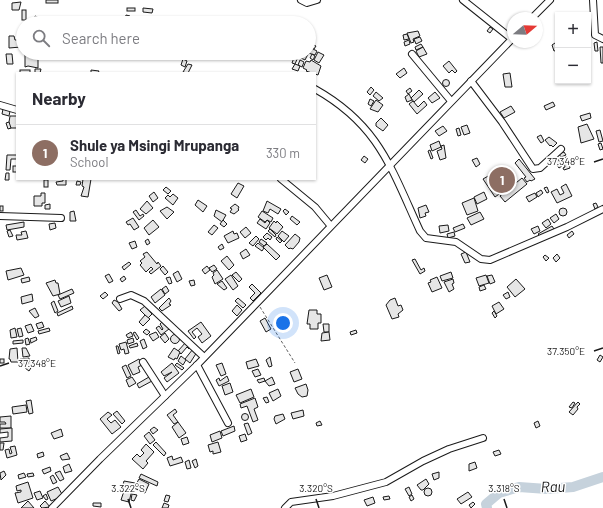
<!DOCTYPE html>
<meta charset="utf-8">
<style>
body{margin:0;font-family:Barlow,sans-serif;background:#f2f2f3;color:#2b2b33}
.controls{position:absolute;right:12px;top:12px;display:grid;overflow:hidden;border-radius:0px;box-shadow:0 1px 3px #0004}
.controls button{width:36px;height:36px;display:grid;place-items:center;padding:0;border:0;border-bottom:1px solid #e1e1e2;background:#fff;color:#2b2b33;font:20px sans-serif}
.compass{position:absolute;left:507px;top:12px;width:36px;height:36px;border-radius:50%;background:#fff;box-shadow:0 1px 3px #0004;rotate:71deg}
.you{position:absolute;left:283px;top:323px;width:14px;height:14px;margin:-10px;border:3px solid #fff;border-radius:50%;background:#1a73e8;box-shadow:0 0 0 6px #1a73e833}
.badge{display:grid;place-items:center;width:26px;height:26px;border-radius:50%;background:#b45309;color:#fff;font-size:13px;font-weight:700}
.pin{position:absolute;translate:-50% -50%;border:2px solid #fff;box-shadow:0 1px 4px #0006}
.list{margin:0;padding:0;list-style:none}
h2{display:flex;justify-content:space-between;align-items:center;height:52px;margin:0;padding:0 16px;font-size:17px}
h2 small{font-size:13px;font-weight:400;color:#7c7c81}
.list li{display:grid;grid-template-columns:26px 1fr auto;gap:12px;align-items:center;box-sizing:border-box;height:56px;padding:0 16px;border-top:1px solid #e1e1e2}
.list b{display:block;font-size:15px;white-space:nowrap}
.list p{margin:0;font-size:13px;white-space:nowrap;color:#7c7c81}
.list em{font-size:13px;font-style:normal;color:#7c7c81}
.icon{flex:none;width:22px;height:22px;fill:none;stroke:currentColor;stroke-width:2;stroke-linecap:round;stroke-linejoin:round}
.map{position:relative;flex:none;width:603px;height:508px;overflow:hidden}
.search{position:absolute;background:#fff;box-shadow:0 1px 3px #0004;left:16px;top:16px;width:300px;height:44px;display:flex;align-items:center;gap:10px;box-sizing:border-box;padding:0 14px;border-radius:22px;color:#7c7c81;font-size:15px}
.panel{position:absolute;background:#fff;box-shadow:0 1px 3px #0004;left:16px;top:72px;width:300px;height:108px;border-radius:0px}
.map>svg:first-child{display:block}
</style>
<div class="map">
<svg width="603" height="508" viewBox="0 0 603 508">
<rect width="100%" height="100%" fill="#fff"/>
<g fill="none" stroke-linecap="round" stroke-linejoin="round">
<!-- river -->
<polyline stroke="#c6d2dc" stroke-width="10" points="487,508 486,504 499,493 519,487 547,489 573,487 603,477"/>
</g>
<!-- building -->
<g fill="#e6e6e6" stroke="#1a1a1a">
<rect x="46" y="0" width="12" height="3"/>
<polygon points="21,2 19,10 12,10 12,3"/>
<rect x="127" y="8" width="8" height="3"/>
<polygon points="143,8 153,9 152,13 143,12"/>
<rect x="22" y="10" width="4" height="10"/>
<polygon points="126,15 130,16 128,23 124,23"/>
<polygon points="35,16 38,17 37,21 34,20"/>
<polygon points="155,19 156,22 150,23 149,21"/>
<polygon points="490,27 493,29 490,33 487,31"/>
<polygon points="418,31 420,36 413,39 414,42 411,43 407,33"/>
<polygon points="407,34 409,39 404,40 403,35"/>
<polygon points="9,36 14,36 15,40 21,40 21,47 9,48"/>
<polygon points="420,37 422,41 416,44 414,39"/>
<polygon points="409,40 410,44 405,46 404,42"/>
<polygon points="558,41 558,50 554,51 552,45"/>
<polygon points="597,42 598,51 595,51 594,43"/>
<polygon points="309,43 316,46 314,49 311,48 309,49"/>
<polygon points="421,44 423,47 416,50 415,47"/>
<polygon points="423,47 427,54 419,57 416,51"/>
<polygon points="600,47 603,47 603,63 601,63"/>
<polygon points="311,48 317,51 315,55 308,53"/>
<polygon points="318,52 324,55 319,63 314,60"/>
<polygon points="25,53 38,53 38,68 28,66 25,67"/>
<polygon points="304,53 308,54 305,60 301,58"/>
<polygon points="6,54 12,54 13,64 7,64"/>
<polygon points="312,54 315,56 313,60 310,58"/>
<polygon points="295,55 298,57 295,64 292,63"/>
<polygon points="183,59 187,61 185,67 181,65"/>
<polygon points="300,60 304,62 302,67 298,65"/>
<polygon points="311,60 321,66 318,75 306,71 307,70 303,68 306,61 310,62"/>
<polygon points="449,61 457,71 455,73 452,70 449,73 443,66"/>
<polygon points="188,64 192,65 188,73 183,72"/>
<polygon points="295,64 300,66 298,71 292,69"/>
<polygon points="404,68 407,73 400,78 396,74"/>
<polygon points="35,69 41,69 40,73 35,73"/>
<rect x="20" y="70" width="10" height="3"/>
<polygon points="91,70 99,71 98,73 91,73"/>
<polygon points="510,73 512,87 505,87 503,74"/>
<circle cx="446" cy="83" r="3.5"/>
<polygon points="371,87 374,90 370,95 367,92"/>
<polygon points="410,88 412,91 408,94 406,91"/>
<polygon points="419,90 423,94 414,102 411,98"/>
<polygon points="376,92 383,98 379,101 373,96"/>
<polygon points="435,92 440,98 432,103 428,98"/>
<polygon points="409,94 412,100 407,102 405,97"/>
<polygon points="370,99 374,101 371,106 368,104"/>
<polygon points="376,100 383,105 378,112 370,109"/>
<polygon points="413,101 418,107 424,101 427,105 417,114 409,104"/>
<polygon points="553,102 555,106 546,110 544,106"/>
<polygon points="511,106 515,112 504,118 500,112"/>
<polygon points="3,109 10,111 9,116 2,114"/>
<polygon points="590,113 591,118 582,121 580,116"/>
<polygon points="10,116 17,116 17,128 8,128"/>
<polygon points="381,118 388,125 383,131 376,126 376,123"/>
<polygon points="9,122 11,128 8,129 6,123"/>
<polygon points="587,124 594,139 581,143 578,127"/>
<polygon points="467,125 470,133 464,135 461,127"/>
<polygon points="443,126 447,131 439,136 435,131"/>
<polygon points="459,128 461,135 458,136 456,129"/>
<polygon points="600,130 603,141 599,142 596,131"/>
<polygon points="541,135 544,141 541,143 537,137"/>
<polygon points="549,137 557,143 553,147 551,145 550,146 545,140"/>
<polygon points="439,141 441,147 432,151 430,145"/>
<polygon points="601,143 603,149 600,150 598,144"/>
<polygon points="444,145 446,158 440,160 437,151 442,149 441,146"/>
<polygon points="430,150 433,158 431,159 428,151"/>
<polygon points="564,152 566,155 561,157 559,154"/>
<polygon points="7,155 17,155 17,159 11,159 10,170 6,170"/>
<polygon points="364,156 368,159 365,163 361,160"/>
<polygon points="567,157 570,168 564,170 563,168 565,167 563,158"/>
<polygon points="477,158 480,164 476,167 472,160"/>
<polygon points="519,159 535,179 531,181 530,180 527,182 524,178 526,177 515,163"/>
<polygon points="558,159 562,166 559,168 554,161"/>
<rect x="13" y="166" width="4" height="6"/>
<polygon points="6,173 9,173 9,180 5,180"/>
<polygon points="490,175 502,192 495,197 483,179"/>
<polygon points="522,178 527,184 505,202 500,196"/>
<polygon points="63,179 66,179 66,185 57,185 56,182 63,181"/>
<polygon points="83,179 91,179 88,197 81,196 84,187 82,186"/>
<rect x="44" y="180" width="4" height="7"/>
<polygon points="77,181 81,182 80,185 76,185"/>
<polygon points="238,183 244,186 237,198 231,194"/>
<polygon points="566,184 572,196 557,203 551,192 557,189 560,195 564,193 561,187"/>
<polygon points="166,187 171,191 168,194 163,190"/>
<polygon points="547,187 549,192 547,193 544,188"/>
<polygon points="541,190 543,193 538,197 536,193"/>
<polygon points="154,192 158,198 153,202 149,196"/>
<polygon points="484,192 487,199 477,204 474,197"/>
<polygon points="41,193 45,193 45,203 42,203 42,206 34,206 34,196 41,196"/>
<polygon points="535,193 537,197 529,202 526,197"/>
<polygon points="173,194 178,198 173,205 165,198 168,195 170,197"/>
<polygon points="474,198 478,211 467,215 462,203"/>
<polygon points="198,200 207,206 203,212 195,205"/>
<polygon points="147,201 153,208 146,214 140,209"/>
<polygon points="267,201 281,209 278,214 270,209 268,213 263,211"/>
<polygon points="596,203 598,207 595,209 593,204"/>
<polygon points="50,204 50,209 45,209 45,205"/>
<polygon points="235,204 239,207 238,209 239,210 234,214 230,212 232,209 230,208"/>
<polygon points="426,205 429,212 425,213 426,216 420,218 418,208"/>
<rect x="0" y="206" width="3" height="5"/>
<polygon points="167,207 174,212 167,219 160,211"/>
<circle cx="563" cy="212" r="4"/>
<polygon points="285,209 289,212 286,215 283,211"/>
<polygon points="136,210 140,216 143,214 144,216 139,220 133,212"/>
<polygon points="216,210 226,215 222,222 214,216"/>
<polygon points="74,211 76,221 70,221 70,212"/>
<polygon points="262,211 273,218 271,222 267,220 265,222 258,217"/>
<polygon points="480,212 484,219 471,225 467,218"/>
<polygon points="556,214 559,219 554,223 550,218"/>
<polygon points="292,216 300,222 297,225 290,219"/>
<polygon points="133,218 139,227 134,230 130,224 128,225 126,222"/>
<polygon points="260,219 265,223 267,220 270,223 266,229 257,223"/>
<polygon points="548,219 551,224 546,228 542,223"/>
<polygon points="153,220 159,227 149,235 144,228"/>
<polygon points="223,220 227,224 224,227 220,224"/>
<polygon points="274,221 276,223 277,221 283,227 277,234 269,228"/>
<polygon points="24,222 24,227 7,230 6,225"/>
<polygon points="55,223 56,228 50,230 49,224"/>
<polygon points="463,224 465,228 455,232 453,228"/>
<polygon points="214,225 218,228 212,235 208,232"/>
<polygon points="448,225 449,231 440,233 439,226"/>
<polygon points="538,226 540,231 534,234 531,229"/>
<polygon points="552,226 554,229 540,236 538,234"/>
<polygon points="246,227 251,233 245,238 240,232"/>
<polygon points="270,229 276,235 275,237 268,231"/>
<polygon points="10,230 13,236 9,237 7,231"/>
<polygon points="26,231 28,238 17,240 16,235 22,235 21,232"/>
<polygon points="233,231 234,234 237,233 239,238 228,243 224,236"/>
<polygon points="282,231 289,236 284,242 278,236"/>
<polygon points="572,231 574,234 569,238 567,235"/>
<polygon points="454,232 455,236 448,238 447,234"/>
<polygon points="267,233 272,237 270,240 268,238 266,240 263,237"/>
<polygon points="295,234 300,238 299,242 293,249 290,248 289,249 285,245"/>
<polygon points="256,236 259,239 253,246 249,243"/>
<polygon points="277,237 282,241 280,243 276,239"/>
<polygon points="148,239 150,243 147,245 145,241"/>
<polygon points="261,239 267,243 264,246 259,242"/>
<polygon points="135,241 137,247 132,249 129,243"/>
<polygon points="258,243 264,248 262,251 255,246"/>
<polygon points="222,244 224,248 220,250 218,247"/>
<polygon points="267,244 280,256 276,260 263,247"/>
<polygon points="246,249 250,255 243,259 240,253"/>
<polygon points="147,252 157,264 158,262 161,266 151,274 149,272 153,269 151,267 146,272 140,265 142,263 140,261 145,257 143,254"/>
<polygon points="466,252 470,262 465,263 461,254"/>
<polygon points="557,254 560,258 556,262 553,258"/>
<polygon points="545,255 549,258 546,261 543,257"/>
<polygon points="227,256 234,265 229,270 221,261"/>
<polygon points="415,259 421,270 424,268 425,271 420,274 412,260"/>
<polygon points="129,262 131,264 124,270 122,267"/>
<polygon points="214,265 217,269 212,272 209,268"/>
<polygon points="163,266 168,272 165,275 160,269"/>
<polygon points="207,266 210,270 205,274 202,270"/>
<polygon points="21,268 24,275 8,280 6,271"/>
<polygon points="217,270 223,279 215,284 212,277 214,275 213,273"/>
<polygon points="178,271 182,279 177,282 173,274"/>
<polygon points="236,272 242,279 239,282 232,275"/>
<polygon points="451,272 453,278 442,281 440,276"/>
<polygon points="109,274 113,281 109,283 105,276"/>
<polygon points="231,275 238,286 233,290 225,279"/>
<polygon points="327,275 332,287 324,290 319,278"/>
<polygon points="486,275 489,283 479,286 476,278"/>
<polygon points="492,275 495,282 490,284 487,276"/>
<polygon points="124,276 126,279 122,282 120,279"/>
<polygon points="29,277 30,281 22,283 21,279"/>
<polygon points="170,277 172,283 169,284 166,278"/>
<polygon points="437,277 442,288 432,292 428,283 431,282 430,280"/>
<polygon points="453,279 454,283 452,284 454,289 449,292 444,282"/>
<polygon points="516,279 525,289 515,297 507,287"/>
<polygon points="55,280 56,283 58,283 60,294 53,296 46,283"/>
<polygon points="194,280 195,285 191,286 189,281"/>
<polygon points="222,281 227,288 224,290 217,284"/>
<polygon points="252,284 261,293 253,301 250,298 255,293 249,287"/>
<polygon points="484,285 486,289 480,291 479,287"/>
<polygon points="166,286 169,291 165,294 162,289"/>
<polygon points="72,289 74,293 60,299 58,295"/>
<polygon points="161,289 165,295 155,303 151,297"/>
<polygon points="105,292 108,295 103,299 100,296"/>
<polygon points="508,292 510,297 506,299 503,295"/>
<polygon points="32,294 33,301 22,304 21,297"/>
<polygon points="69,296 71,303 61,307 58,301"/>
<polygon points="169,298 171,301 169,304 171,305 162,311 159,308"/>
<polygon points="238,298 246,305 243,308 235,301"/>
<polygon points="395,298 398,306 401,305 403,310 398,314 399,317 392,319 386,305 390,300"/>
<polygon points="114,300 118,302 122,309 119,311 112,303"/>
<polygon points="54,301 58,311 55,313 51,303"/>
<polygon points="499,302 504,309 496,314 492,306"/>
<polygon points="237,305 242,310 237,316 232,311"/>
<polygon points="72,306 73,309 58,316 57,313"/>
<polygon points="145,306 152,314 148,318 140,310"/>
<polygon points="35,308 39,316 35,318 29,311"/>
<polygon points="309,310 317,310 317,314 321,314 321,323 318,323 318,329 310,329 310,324 307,324"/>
<polygon points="494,311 497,316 495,318 492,313"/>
<polygon points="145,315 150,319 143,326 139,322"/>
<polygon points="265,318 271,329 266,332 260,321"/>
<polygon points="163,321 169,329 161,335 156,328 159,326 162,330 163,329 160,324"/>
<polygon points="42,322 44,327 38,329 36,324"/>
<polygon points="201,322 211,336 202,343 198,337 202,334 197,328 192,332 196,337 194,339 188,331"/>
<polygon points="31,324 34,331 28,333 25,326"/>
<polygon points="323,324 329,324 329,332 324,332"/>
<polygon points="15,328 17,337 11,338 10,330"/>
<polygon points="21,328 23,336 19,337 17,329"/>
<polygon points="49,328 50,331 39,334 38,331"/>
<polygon points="146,329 150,332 147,335 143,332"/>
<polygon points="356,330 357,333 351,335 350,332"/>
<polygon points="131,332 133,336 128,338 126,335"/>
<polygon points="135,332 139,338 137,340 133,333"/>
<polygon points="156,332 159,337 153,341 149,335"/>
<polygon points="329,332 330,340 321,341 322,333"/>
<polygon points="165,333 169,339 165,343 160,337"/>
<circle cx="175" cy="339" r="4.5"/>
<polygon points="36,337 37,340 31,343 30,339"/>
<polygon points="28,338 30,344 26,345 25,339"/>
<polygon points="133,338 134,342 128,344 127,340"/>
<polygon points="144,339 147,347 143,349 140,341"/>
<polygon points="23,340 23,343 13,344 13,341"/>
<polygon points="126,342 129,353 125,354 124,349 121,350 119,344"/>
<polygon points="186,342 191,346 189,349 187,347 181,354 178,351"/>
<polygon points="137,343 138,346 130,348 129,346"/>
<polygon points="116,346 118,346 120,353 118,354"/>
<polygon points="17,348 18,362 11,362 10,359 9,359 10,349"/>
<polygon points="22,348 26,348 30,356 23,357"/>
<polygon points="174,348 180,352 177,359 175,358 174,360 168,357"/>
<polygon points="193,349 197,352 190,363 185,359"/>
<polygon points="600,355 603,357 600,362 597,360"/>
<polygon points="181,356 186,360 183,365 178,361"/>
<polygon points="270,357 272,366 269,367 266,360"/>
<polygon points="29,358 29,360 24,361 24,364 21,365 20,359"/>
<rect x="0" y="359" width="4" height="4"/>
<polygon points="139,359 142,365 138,367 140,372 133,375 128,365"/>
<polygon points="256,359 259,366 248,369 246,362"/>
<polygon points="30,360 34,363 29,371 25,368"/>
<polygon points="172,363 179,373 167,382 164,378 172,372 164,376 161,372"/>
<polygon points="177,363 184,368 182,370 175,365"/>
<polygon points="222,363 226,374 221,376 216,365"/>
<polygon points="126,365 131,376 127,378 122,367"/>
<polygon points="258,369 261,375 255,377 252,371"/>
<polygon points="298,369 302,379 294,382 290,372"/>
<polygon points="227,376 229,381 219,386 216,380 219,378 220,381"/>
<polygon points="132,377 136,383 129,387 126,380"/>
<polygon points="149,377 152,381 139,388 137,384"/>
<polygon points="272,377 275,384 269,386 265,381"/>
<polygon points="264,378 265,381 259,383 257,380"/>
<polygon points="230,383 233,392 225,395 222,386"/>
<polygon points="306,384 308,390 307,396 302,397 298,394 295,388"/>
<polygon points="251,389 254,397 240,403 236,395"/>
<polygon points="278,389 281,396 273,401 269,393"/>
<polygon points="267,397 269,402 266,403 263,398"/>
<polygon points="255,398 258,407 254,409 258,420 253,422 247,406 241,408 240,404"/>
<polygon points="31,400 33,413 29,414 26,401"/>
<polygon points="573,402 575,403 572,408 569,407"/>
<polygon points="578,402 580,404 577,407 578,409 573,415 569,412"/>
<polygon points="26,405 27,412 13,414 12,407"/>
<polygon points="175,409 177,412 173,415 178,422 174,424 167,415"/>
<polygon points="303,410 304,416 293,419 291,413"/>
<polygon points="117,411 125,421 122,424 113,414"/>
<polygon points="108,412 112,415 107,419 111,423 115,420 121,427 112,434 100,419"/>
<circle cx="245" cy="417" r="3.5"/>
<polygon points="283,414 285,419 276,424 274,419 275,416"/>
<polygon points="11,416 11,428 0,428 0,424 6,424 5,422 0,422 0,417"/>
<polygon points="320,421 322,425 317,426 316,423"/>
<polygon points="538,421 540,426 536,428 534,423"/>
<polygon points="178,422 186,433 179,438 172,427"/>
<polygon points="248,423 252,433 248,435 244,424"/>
<polygon points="234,426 235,431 223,436 221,431"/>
<polygon points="154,427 158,430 153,434 150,430"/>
<polygon points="12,428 12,441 0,442 0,438 8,437 8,432 0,433 0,429"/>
<polygon points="61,429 63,436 54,439 51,433"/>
<polygon points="220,431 222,438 212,442 210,435"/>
<polygon points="149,432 155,440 150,444 144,436"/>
<polygon points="245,434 247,440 241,442 239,436"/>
<polygon points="187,437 189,443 183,445 181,439"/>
<polygon points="156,442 166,453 164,456 153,445"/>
<polygon points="218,442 221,452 213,454 213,451 210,452 208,445"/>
<polygon points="0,443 4,443 3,450 0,450"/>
<polygon points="146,444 154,452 146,461 148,463 143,469 132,459 137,454 140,457 144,453 141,450"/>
<polygon points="15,446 17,455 7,458 5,450 9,449 10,454 12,453 10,447"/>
<polygon points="499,450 501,454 495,456 493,452"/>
<polygon points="43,452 44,456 38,458 37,454"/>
<polygon points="67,453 70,459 62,460 60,456"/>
<polygon points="172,456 173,460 181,457 183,462 170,466 167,458"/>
<polygon points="196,459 198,466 195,468 192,461"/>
<polygon points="189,460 191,468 187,469 185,462"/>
<polygon points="475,462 477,468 469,471 469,464"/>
<polygon points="69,464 72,471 65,473 63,467"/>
<polygon points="50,467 51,471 44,474 42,470"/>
<polygon points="4,471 6,475 1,480 0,473"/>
<polygon points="60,471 64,479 60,481 55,473"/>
<polygon points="439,472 439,478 434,480 432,474"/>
<polygon points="24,473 26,477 19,479 18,475"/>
<polygon points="33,473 34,476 28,477 27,474"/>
<polygon points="141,474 158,482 157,486 139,478"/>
<polygon points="53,475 57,482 53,484 50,477"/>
<polygon points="139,479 149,484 145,493 134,488"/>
<polygon points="426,479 429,484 423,490 421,490 417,485"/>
<polygon points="124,481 135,483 134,488 123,485"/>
<polygon points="28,482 33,498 18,503 15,493 21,492 21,490 17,491 16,486"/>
<polygon points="58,487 63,496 51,501 47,492"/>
<polygon points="409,487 412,494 409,496 405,489"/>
<polygon points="125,488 132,490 129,502 121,500"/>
<circle cx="428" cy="492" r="4"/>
<polygon points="40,491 43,498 37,500 34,493"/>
<polygon points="468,492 472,497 461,504 457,499"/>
<polygon points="46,494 48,499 46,500 43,496"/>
<polygon points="132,494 137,495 134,501 131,500"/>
<polygon points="166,495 170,496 168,502 164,501"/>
<polygon points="412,495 414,499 411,501 409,497"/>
<polygon points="389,496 390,499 384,500 383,497"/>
<polygon points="373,497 375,503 367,506 364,500"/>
<polygon points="28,501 34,508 21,508"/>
<polygon points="45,501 50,507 42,508 40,506"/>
<polygon points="473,502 475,504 471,508 469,505"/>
<polygon points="93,503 101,503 101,507 93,506"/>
<polygon points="164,503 169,505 168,508 162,508"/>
</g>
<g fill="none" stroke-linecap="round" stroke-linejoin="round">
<!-- minor casing -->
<g stroke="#1a1a1a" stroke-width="8">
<g id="minor">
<polyline points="301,0 307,3 317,0"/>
<polyline points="463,0 512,39"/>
<polyline points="593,0 595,35 603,39"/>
<polyline points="532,18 550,0"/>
<polyline points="412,54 451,101"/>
<polyline points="471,81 502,122 533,169 540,168 561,149"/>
<path d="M315 89C379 125 391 168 420 231L426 238 456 242 481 259 490 260 567 227 603 209"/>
<polyline points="0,105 17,110"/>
<polyline points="281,179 315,207 330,225"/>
<polyline points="0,216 61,218"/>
<polyline points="120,299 131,295 144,301 204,357"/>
<polyline points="143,362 165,396"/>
<polyline points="197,365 228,423"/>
<polyline points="52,508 100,459 197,365 513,38"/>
<polyline points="285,508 291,502 333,496 386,482 423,461 449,449 483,438"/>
</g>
</g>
<!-- path -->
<polyline stroke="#5f5f5f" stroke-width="1" stroke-dasharray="3 2" stroke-linecap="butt" points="260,307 295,363"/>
<!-- minor -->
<use href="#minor" stroke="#fff" stroke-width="6"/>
</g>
<!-- ticks -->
<path fill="none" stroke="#1a1a1a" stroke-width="1.5" d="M594 162 603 159M594 351 603 348M0 366 9 363M128 499 131 508M316 499 319 508M504 499 507 508"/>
<g text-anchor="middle" stroke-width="3" stroke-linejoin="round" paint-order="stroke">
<!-- water labels -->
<g font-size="15" font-style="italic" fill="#1a1a1a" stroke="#fff">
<text transform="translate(553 487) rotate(-1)" y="5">Rau</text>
</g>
</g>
<g font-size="10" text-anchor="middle" fill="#1a1a1a" stroke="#fff" stroke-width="3" stroke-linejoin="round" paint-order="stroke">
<text x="566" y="165">37.348°E</text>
<text x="566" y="355">37.350°E</text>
<text x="37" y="367">37.348°E</text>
<text x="128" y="492">3.322°S</text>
<text x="316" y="492">3.320°S</text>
<text x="504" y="492">3.318°S</text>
</g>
</svg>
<div class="controls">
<button>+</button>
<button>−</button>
</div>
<svg class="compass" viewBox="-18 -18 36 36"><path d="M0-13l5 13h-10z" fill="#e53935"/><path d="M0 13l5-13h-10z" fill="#7c7c81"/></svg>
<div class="you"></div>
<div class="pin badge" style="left:502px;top:180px;background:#8d6e63">1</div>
<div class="search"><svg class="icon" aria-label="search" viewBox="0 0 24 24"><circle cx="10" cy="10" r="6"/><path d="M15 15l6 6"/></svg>Search here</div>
<section class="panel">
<h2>Nearby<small></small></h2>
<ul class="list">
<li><span class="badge" style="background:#8d6e63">1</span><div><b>Shule ya Msingi Mrupanga</b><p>School</p></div><em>330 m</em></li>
</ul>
</section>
</div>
